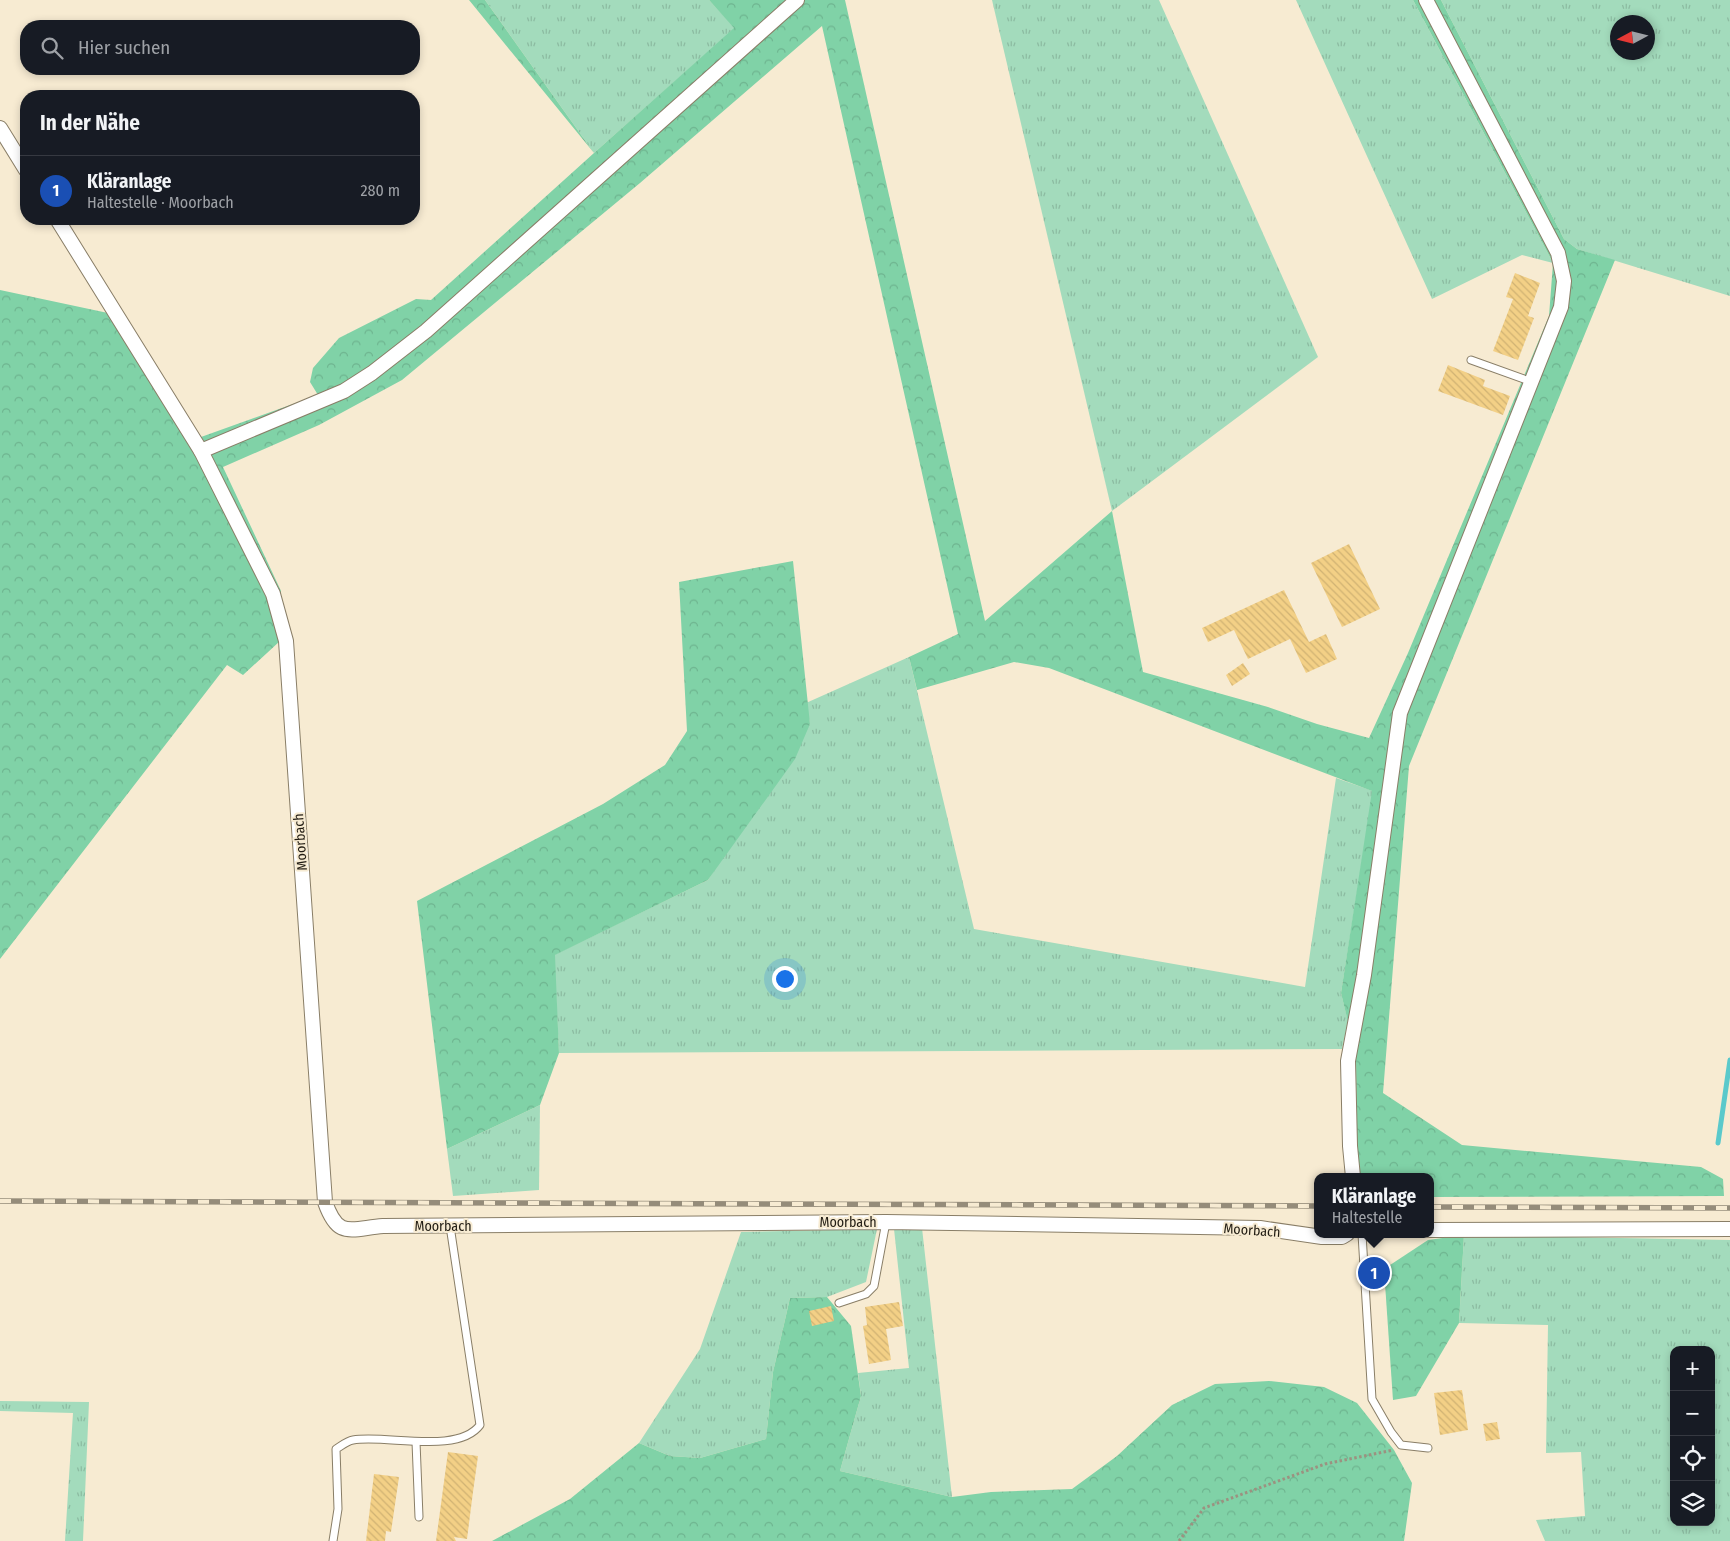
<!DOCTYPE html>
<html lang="de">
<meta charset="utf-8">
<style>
body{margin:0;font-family:"Fira Sans Condensed",sans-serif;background:#242831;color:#f1f3f6}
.controls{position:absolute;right:15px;bottom:15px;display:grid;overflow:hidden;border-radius:10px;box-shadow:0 2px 8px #0003}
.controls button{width:45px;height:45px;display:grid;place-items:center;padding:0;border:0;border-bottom:1px solid #363941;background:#171b24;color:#f1f3f6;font:25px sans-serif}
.compass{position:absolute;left:1610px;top:15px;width:45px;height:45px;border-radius:50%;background:#171b24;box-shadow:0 2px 8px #0003;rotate:263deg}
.you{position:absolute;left:784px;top:978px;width:18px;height:18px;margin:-12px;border:4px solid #fff;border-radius:50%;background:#1a73e8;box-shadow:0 0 0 8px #1a73e833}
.badge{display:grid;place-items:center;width:32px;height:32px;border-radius:50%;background:#db2777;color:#fff;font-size:16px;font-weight:700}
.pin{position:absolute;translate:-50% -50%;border:2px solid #fff;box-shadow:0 1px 5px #0006}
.popup{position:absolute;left:1314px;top:1173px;width:120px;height:65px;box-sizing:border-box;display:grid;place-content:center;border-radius:10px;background:#171b24;filter:drop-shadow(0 1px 4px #0005);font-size:16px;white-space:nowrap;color:#9ea1a6}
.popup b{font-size:19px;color:#f1f3f6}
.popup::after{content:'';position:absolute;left:50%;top:100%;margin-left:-10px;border:10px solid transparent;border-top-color:#171b24}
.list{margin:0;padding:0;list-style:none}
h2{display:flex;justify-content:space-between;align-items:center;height:65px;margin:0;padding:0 20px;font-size:21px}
h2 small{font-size:16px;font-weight:400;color:#9ea1a6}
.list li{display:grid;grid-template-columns:32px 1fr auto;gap:15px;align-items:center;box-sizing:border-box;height:70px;padding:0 20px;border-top:1px solid #363941}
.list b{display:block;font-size:19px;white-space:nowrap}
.list p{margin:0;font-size:16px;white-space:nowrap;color:#9ea1a6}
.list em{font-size:16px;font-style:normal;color:#9ea1a6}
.icon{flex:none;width:28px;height:28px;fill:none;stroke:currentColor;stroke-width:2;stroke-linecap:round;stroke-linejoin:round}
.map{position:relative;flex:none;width:1730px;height:1541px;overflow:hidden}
.search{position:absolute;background:#171b24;box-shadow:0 2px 8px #0003;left:20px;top:20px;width:400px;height:55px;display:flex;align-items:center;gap:12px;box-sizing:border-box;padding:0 18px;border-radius:20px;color:#9ea1a6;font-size:19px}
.panel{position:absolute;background:#171b24;box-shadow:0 2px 8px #0003;left:20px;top:90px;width:400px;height:135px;border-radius:20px}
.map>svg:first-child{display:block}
</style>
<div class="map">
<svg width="1730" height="1541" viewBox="0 0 1730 1541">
<defs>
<pattern id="grass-tufts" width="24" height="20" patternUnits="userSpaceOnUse" patternTransform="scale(1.25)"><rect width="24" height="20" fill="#a3dbbc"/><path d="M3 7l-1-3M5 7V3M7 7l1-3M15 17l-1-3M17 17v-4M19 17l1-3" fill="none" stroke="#8cbba1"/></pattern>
<pattern id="forest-crowns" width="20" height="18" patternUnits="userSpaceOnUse" patternTransform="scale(1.25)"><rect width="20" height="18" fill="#80d2a7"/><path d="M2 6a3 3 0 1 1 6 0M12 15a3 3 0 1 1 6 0" fill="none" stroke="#6eb48f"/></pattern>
<pattern id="building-back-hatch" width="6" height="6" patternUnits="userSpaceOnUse" patternTransform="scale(1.25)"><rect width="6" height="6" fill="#f3d086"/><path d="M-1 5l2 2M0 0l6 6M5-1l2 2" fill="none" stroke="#d0b273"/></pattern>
</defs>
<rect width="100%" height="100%" fill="#f7ebd2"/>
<!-- grass -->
<g fill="url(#grass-tufts)" fill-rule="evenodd">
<polygon points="485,0 709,0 735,28 594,153"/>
<polygon points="992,0 1159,0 1318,357 1112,511"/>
<polygon points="1296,0 1413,0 1553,263 1522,255 1432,299"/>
<path d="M1441 0H1730V296L1577 249 1564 239ZM1618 22H1648V52H1618Z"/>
<polygon points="909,657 974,929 1305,987 1336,778 1373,791 1341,993 1348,1021 1342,1049 559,1053 554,955 708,880 810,724 806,703"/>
<polygon points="540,1105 539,1190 453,1196 447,1149"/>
<polygon points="922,1228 952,1497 840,1471 861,1396 858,1373 909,1368 894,1229"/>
<polygon points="877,1229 866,1282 827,1297 790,1298 773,1372 766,1439 700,1458 670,1456 639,1443 700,1349 741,1232"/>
<path d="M1464 1235 1730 1240V1541H1545L1536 1520 1585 1516 1581 1452 1546 1453 1548 1325 1459 1323ZM1674 1350H1711V1522H1674Z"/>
<polygon points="0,1401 89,1402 83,1541 65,1541 73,1413 0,1411"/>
</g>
<!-- forest -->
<g fill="url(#forest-crowns)">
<polygon points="469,0 485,0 594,153 734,28 709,0 845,0 985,621 1112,511 1143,672 1268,707 1317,724 1369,738 1408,653 1549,316 1553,263 1413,0 1441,0 1564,239 1577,249 1615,260 1409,766 1383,1093 1462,1145 1701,1167 1723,1179 1724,1196 1430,1197 1430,1177 1357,1177 1356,1055 1341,993 1372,791 1049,668 1014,662 917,690 909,657 958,634 822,26 640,183 402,380 319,425 223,467 281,591 280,641 243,675 227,665 0,959 0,290 122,316 201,437 318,395 310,382 313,368 339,338 416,299 431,300 594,153"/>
<polygon points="793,561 810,724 795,759 708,880 555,955 559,1053 540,1105 447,1149 417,901 603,804 665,765 687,731 679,582"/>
<polygon points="1464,1235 1459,1323 1416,1396 1393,1400 1384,1269 1428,1240"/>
<polygon points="827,1297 851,1326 861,1396 840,1471 952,1497 991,1492 1072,1489 1117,1456 1172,1405 1215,1384 1269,1381 1324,1387 1357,1403 1394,1450 1412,1483 1404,1541 492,1541 570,1499 639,1443 670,1456 700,1458 766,1439 773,1372 790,1298"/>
</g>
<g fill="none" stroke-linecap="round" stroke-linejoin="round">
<!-- stream -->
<polyline stroke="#5ac9cb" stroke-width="5" points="1718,1143 1730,1060"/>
</g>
<!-- building -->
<g fill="url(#building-back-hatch)">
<polygon points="1515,273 1540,283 1528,316 1534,318 1518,360 1493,351 1513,299 1506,297"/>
<polygon points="1448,365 1485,380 1483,386 1510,396 1503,415 1438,391"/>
<polygon points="1349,544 1380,609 1342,627 1311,563"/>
<polygon points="1284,590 1309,642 1326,634 1337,659 1306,673 1290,639 1248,659 1234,630 1208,642 1202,628"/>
<polygon points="1243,663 1250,674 1232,686 1226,675"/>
<polygon points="899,1302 903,1326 886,1329 891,1360 869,1364 863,1326 867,1325 865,1307"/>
<polygon points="831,1306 834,1321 812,1326 809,1311"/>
<polygon points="1462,1390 1468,1430 1440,1435 1434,1393"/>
<polygon points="1497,1422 1500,1439 1486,1441 1483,1424"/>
<polygon points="448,1452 478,1456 473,1492 467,1539 454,1537 456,1541 436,1541"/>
<polygon points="374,1474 399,1477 391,1532 386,1531 385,1541 366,1541"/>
</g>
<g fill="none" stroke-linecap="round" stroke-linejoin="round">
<!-- service casing -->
<g stroke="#897e67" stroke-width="9">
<g id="service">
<polyline points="1471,360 1532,382"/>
<polyline points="1362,1234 1372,1399 1391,1432 1401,1445 1428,1448"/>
<polyline points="839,1303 866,1294 874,1286 886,1222"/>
<polyline points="416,1442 419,1517"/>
<path d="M333 1541 338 1509 336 1449C341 1446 347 1441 353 1440 385 1434 458 1455 480 1425L450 1226"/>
</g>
</g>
<!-- minor casing -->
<g stroke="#897e67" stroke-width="16">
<g id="minor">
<polyline points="0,128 26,170"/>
<polyline points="57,219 201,451 344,391 372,373 426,331 797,0"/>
<path d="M201 451 273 594 286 641 325 1202C338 1239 349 1229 383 1226L886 1222 1260 1228 1322 1237H1342L1347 1234"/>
<polyline points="1353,1177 1350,1146 1348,1061 1364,975 1400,713 1561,307 1564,281 1558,253 1426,0"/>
<polyline points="1430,1230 1730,1229"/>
</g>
</g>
<!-- path -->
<polyline stroke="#9b9280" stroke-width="3" stroke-dasharray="2.5 2.5" stroke-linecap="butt" points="1179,1541 1204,1508 1325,1464 1393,1450"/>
<!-- service -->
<use href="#service" stroke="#fff" stroke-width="7"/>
<!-- minor -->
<use href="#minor" stroke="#fff" stroke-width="14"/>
<!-- rail casing -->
<g stroke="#958c7a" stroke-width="5.5">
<g id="rail">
<polyline points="0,1201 1318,1206"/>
<polyline points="1430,1207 1730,1208"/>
</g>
</g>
<!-- rail -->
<use href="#rail" stroke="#f7ebd2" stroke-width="4" stroke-dasharray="11" stroke-linecap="butt"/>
</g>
<g text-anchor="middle" stroke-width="4" stroke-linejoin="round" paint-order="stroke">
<!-- street labels -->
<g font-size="14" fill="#211c13" stroke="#f7ebd2">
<text transform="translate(300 842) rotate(-94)" y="5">Moorbach</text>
<text x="848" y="1227">Moorbach</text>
<text x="443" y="1231">Moorbach</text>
<text transform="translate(1252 1230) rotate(4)" y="5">Moorbach</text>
</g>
</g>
</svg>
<div class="controls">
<button>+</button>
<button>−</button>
<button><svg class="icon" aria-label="locate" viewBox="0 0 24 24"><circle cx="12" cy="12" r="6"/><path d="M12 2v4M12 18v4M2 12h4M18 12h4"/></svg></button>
<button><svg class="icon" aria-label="layers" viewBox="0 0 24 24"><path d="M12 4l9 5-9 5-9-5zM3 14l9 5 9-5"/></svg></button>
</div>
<svg class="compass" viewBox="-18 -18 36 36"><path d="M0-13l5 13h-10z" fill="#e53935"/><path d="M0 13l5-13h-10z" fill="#9ea1a6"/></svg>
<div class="you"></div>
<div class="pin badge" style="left:1374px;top:1273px;background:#1a4fb4">1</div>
<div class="popup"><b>Kläranlage</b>Haltestelle</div>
<div class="search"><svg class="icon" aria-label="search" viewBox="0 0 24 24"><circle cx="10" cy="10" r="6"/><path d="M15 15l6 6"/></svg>Hier suchen</div>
<section class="panel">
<h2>In der Nähe<small></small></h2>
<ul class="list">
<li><span class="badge" style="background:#1a4fb4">1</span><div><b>Kläranlage</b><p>Haltestelle · Moorbach</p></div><em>280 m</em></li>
</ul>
</section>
</div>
